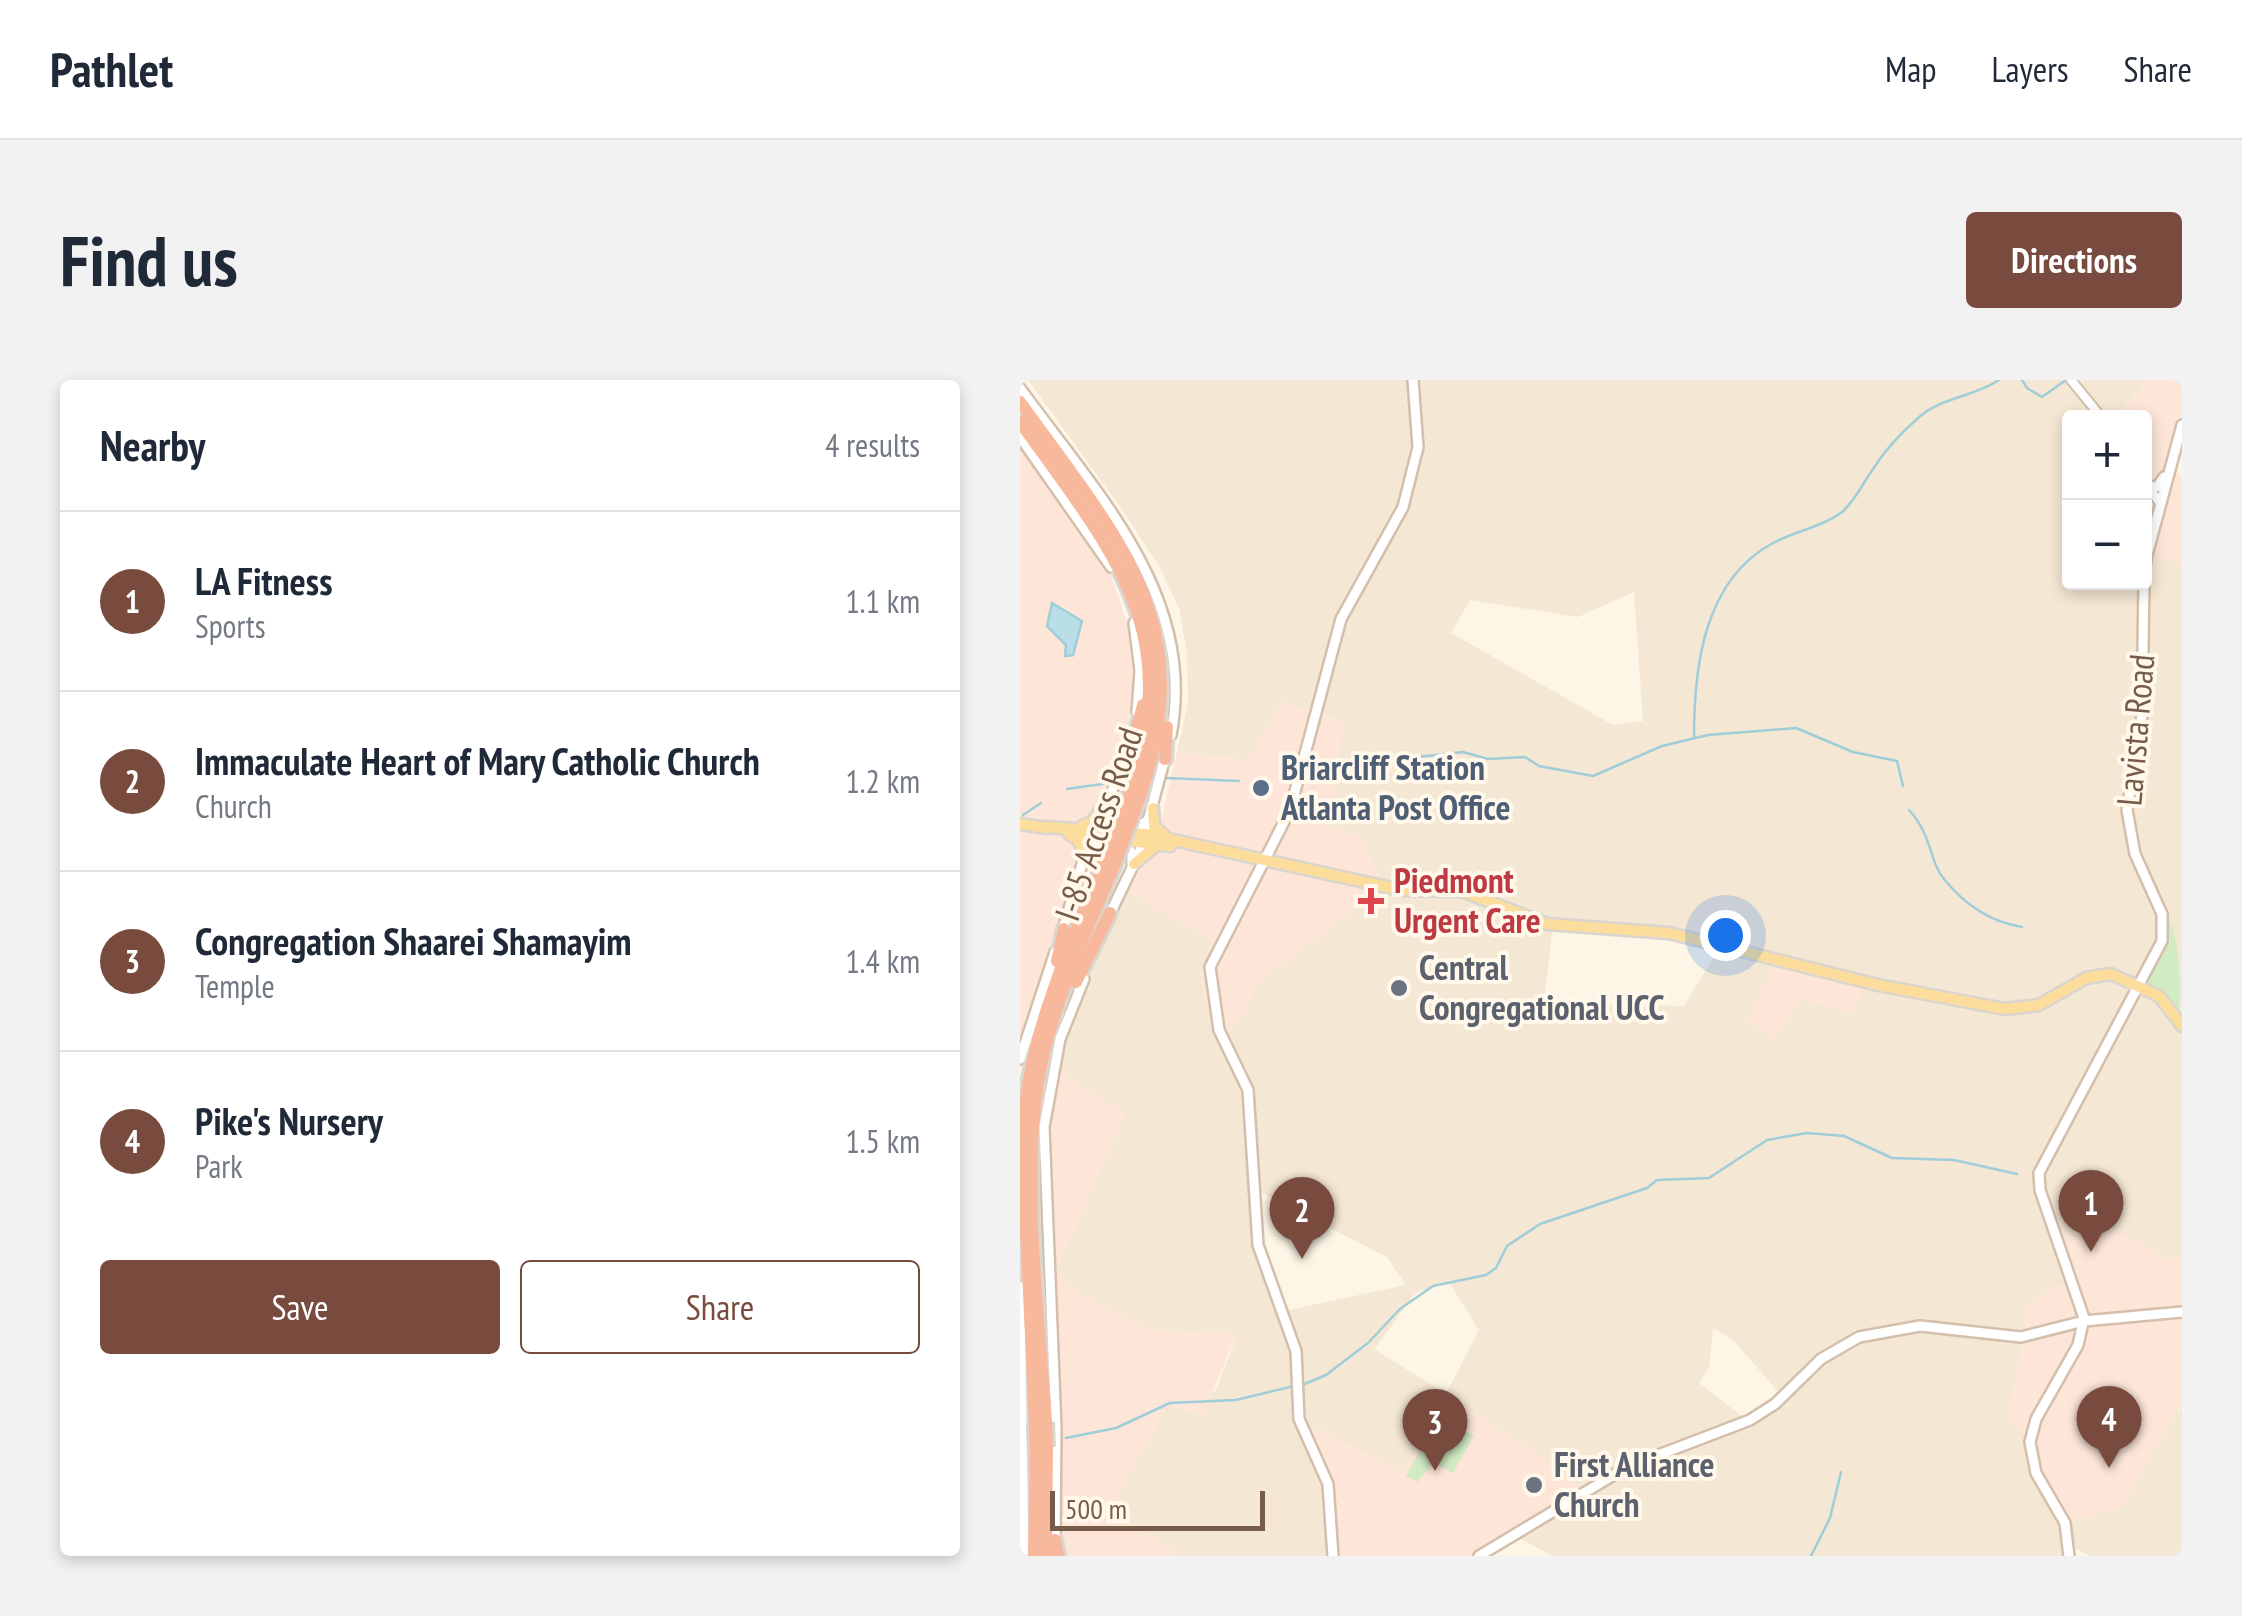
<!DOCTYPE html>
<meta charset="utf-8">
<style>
body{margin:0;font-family:"PT Sans Narrow",sans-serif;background:#f2f2f3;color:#1f2937}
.controls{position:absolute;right:30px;top:30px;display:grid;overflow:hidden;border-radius:10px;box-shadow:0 5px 15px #0003}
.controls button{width:90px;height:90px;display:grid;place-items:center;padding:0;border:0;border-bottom:2px solid #e0e1e3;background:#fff;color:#1f2937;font:50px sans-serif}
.scale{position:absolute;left:30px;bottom:25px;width:215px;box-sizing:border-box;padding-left:10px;border:5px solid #765c49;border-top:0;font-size:28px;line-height:35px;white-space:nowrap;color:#765c49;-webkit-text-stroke:8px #fff8eb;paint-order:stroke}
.you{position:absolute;left:705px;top:555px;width:35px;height:35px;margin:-25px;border:8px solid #fff;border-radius:50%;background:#1a73e8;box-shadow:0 0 0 15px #1a73e833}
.badge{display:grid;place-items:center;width:65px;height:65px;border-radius:50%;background:#794b3f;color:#fff;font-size:32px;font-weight:700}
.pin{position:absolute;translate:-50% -82px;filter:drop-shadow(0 2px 5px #0008)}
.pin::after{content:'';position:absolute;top:52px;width:35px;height:30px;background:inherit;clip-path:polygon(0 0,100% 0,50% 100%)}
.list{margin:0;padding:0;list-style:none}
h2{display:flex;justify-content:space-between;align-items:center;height:130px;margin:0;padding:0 40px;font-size:42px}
h2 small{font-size:32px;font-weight:400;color:#747a83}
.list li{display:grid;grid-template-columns:65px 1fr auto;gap:30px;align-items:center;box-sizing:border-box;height:180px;padding:0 40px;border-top:2px solid #e0e1e3}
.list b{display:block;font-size:38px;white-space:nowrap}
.list p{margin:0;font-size:32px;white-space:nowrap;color:#747a83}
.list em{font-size:32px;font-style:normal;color:#747a83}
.actions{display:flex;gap:20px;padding:30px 40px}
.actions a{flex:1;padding:22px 0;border:2px solid #794b3f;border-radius:10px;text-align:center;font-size:35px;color:#794b3f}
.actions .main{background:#794b3f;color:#fff}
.map{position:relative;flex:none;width:1162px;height:1176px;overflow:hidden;border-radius:10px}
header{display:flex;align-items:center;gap:60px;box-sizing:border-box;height:140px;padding:0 50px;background:#fff;border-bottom:2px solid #e0e1e3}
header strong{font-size:48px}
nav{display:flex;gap:55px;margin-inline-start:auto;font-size:35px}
.intro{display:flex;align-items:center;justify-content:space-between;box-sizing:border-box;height:240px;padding:0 60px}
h1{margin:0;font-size:70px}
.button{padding:25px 45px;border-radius:10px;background:#794b3f;color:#fff;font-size:35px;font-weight:700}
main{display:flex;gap:60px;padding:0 60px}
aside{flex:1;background:#fff;border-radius:10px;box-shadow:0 5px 15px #0003}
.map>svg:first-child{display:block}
</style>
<header>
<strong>Pathlet</strong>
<nav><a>Map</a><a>Layers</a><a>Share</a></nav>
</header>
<div class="intro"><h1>Find us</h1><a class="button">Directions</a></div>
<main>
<aside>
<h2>Nearby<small>4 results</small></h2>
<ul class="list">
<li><span class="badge">1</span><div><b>LA Fitness</b><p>Sports</p></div><em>1.1 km</em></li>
<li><span class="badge">2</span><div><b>Immaculate Heart of Mary Catholic Church</b><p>Church</p></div><em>1.2 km</em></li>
<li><span class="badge">3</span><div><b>Congregation Shaarei Shamayim</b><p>Temple</p></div><em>1.4 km</em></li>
<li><span class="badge">4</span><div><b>Pike's Nursery</b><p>Park</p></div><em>1.5 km</em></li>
</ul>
<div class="actions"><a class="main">Save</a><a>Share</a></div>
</aside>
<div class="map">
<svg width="1162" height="1176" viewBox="0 0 1162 1176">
<rect width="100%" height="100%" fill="#fdf5e5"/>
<!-- residential -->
<path fill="#f4e7d3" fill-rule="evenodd" d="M8 0H1120L1123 6 1095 37 1050 38V202H1124L1125 143 1132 151 1129 170 1162 185V879L1149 880 1078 841 1055 901 1005 954 987 1039 1162 1029V1176H1070L1049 1165V1176H532L491 1153 564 1111 528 1081 426 1015 383 1094 298 1048 292 1057 312 1105 313 1176H163L88 1131 147 1027 196 1011 217 955 128 950 51 908 36 891 105 734 38 691 46 652 70 591 107 512 193 560 182 594 185 615 224 635 239 601 365 507 341 457 310 447 323 342 262 322 228 380 157 372 168 323 167 271 159 228 139 186 101 128ZM614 212 623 341 593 345 431 253 450 220 558 237ZM533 542 701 565 664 626 524 624ZM234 809 367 877 386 905 264 931 236 843ZM429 902 459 950 426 1014 354 969 396 913ZM693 947 715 962 762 1016 727 1040 679 1003 689 987Z"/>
<!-- commercial -->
<g fill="#fde5d8">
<polygon points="1120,0 1162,0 1162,46 1149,89 1162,96 1162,185 1129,170 1132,151 1124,143 1124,38 1095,38 1123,7"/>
<polygon points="0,57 44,117 91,196 107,243 114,306 105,365 64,451 40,544 0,660"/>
<polygon points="262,322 323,343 310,447 341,457 365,507 239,601 224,635 203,649 186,622 181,600 193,560 107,512 137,458 157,372 228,380"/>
<polygon points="757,579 843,602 835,633 779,619 755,659 726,640"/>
<polygon points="38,691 105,734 36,891 51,908 128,950 217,954 182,1035 147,1027 88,1131 163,1176 38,1176 35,845 29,747"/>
<polygon points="1078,841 1149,880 1162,879 1162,1029 1158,1028 1102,1127 1045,1145 1015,1095 1009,1052 987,1040 1005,954 1004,931 1028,910 1055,900 1038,858"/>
<polygon points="426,1015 528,1081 565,1111 458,1176 313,1176 312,1105 292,1056 297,1048 383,1094"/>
</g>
<!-- green -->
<g fill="#d1ebc3">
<path d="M1138 518C1162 553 1160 595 1159 635L1124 607 1139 573Z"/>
<polygon points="419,1036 454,1055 433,1093 414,1083 397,1102 386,1096"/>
</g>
<!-- water -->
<polygon fill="#b9dee7" stroke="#9fcdd9" stroke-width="2.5" points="32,223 62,241 53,275 45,276 46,265 27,246"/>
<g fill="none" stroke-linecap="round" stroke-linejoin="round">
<!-- stream -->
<g stroke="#9fcdd9" stroke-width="2.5">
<polyline points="1002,0 1007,8 1022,17 1046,0"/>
<path d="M674 357C674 286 684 200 753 163 775 151 802 147 822 132 835 121 843 103 853 89 865 70 881 53 898 38 921 17 954 17 979 0"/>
<polyline points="353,382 443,372 468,379 505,377 519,386 573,396 642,366 688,355 776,348 833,372 877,381 883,406"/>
<polyline points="284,396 293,389 347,380"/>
<polyline points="146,398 219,401"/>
<polyline points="47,409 89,403"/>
<path d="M889 430C913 456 909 482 924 499 944 524 971 542 1002 547"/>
<polyline points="3,435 21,423"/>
<polyline points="282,1005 306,995 348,963 380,929 413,906 466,895 476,888 487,866 520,844 627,808 637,800 689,798 747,760 787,753 824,756 872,778 934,780 997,794"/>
<polyline points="46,1058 96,1048 150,1023 216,1020 274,1006"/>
<polyline points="791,1176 810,1138 821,1092"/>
</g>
<!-- tertiary casing -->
<g stroke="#d0bfad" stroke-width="12">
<g id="tertiary">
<polyline points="1051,0 1082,38"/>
<polyline points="1125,103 1140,123"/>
</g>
</g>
<!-- secondary casing -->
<g stroke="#d3bfab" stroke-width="14">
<g id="secondary">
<path d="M0 8C75 112 178 216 151 355"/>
<polyline points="0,57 91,187"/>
<polyline points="1126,106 1137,107 1144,97"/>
<polyline points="1127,175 1162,45"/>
<polyline points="1124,195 1127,171"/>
<polyline points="114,243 120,291 117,332"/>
<polyline points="90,417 90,443 118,447 128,440"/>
<polyline points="88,421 112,362"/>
<path d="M66 471C77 461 102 462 112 473V482"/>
<polyline points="88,538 120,471 146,374"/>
<polyline points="42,553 71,453"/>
<polyline points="0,679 35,572"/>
<polyline points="0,907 4,1176"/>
<polyline points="35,1162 36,1048 24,747 40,659 64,599"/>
<polyline points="313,1176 308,1104 279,1039 276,971 238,865 228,710 199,650 190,587 270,430 321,239 383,127 398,67 393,0"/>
<polyline points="459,1176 607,1087 730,1040 755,1024 801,979 839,957 900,946 1001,957 1064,941 1162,932"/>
<polyline points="1049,1176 1045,1143 1016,1093 1010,1062 1016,1039 1058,965 1064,938 1020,810 1019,793 1142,561 1142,534 1115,474 1107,430 1122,336 1124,202"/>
</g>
</g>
<!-- primary casing -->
<g stroke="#dbd5d0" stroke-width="15">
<g id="primary">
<polyline points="133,428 134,446 145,456"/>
<polyline points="0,444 27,448"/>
<polyline points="62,446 72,442 90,417"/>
<polyline points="25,447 126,454 381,510 442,511 527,544 649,553 858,605 985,629 1019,625 1066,598 1091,594 1139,616 1162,646"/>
<polyline points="49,454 58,460 64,472"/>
<polyline points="53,454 150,466"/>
<polyline points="114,484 137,465"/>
</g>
</g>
<!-- motorway casing -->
<g stroke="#dbd5d0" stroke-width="18">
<g id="motorway">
<path d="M0 22C106 169 186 249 112 438"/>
<path d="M0 42C102 184 170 256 101 437"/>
<polyline points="112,366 123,325"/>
<polyline points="145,379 147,347"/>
<polyline points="37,581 44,549"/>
<polyline points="56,602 90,533"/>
<path d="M26 1042C19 931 0 800 20 691 34 618 70 545 98 476"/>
<path d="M15 1043 2 763C5 660 49 569 87 475"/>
<polyline points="35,1160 38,1176"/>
<polyline points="14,1176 16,1067"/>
<polyline points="26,1176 27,1067"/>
</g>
</g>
<!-- tertiary -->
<use href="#tertiary" stroke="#fff" stroke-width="8"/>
<!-- secondary -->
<use href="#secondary" stroke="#fff" stroke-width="9"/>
<!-- primary -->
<use href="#primary" stroke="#fcdd9c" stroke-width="10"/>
<!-- motorway -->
<use href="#motorway" stroke="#f8b89b" stroke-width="12"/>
<!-- motorway-bridge casing -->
<g stroke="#dbd5d0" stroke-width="18" stroke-linecap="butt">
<g id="motorway-bridge">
<polyline points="87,475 101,437"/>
<polyline points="98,476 112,438"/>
<polyline points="26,1042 27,1067"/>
<polyline points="15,1043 16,1067"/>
</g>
</g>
<!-- motorway-bridge -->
<use href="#motorway-bridge" stroke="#f8b89b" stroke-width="12"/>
</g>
<!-- markers -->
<circle fill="#5c6f8a" stroke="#fff8eb" stroke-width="4" cx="241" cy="408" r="10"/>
<path fill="#e0444e" stroke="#fff8eb" stroke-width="4" d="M346 506h10v10h10v10h-10v10h-10v-10h-10v-10h10z"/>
<g fill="#6b7280" stroke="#fff8eb" stroke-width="4">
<circle cx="379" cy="608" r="10"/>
<circle cx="514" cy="1105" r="10"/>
</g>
<g text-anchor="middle" stroke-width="8" stroke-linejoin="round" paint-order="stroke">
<!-- street labels -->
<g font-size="35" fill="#765c49" stroke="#fff8eb">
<text transform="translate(1116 350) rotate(-85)" y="12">Lavista Road</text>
<text transform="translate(79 444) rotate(-71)" y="12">I-85 Access Road</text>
</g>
<!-- service labels -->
<g font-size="35" font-weight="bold" fill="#4e5e75" stroke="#fff8eb" text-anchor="start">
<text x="261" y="400">Briarcliff Station<tspan x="261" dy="40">Atlanta Post Office</tspan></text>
</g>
<!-- health labels -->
<g font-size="35" font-weight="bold" fill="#be3a42" stroke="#fff8eb" text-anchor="start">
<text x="374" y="513">Piedmont<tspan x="374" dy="40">Urgent Care</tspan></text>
</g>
<!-- worship labels -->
<g font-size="35" font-weight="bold" fill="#5b616d" stroke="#fff8eb" text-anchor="start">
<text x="399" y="600">Central<tspan x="399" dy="40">Congregational UCC</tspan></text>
<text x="534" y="1097">First Alliance<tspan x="534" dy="40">Church</tspan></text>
</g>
</g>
</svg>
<div class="controls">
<button>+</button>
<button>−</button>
</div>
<div class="scale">500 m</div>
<div class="you"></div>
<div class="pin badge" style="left:1071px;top:872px">1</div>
<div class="pin badge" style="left:282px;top:879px">2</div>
<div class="pin badge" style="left:415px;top:1091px">3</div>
<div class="pin badge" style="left:1089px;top:1088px">4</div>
</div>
</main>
